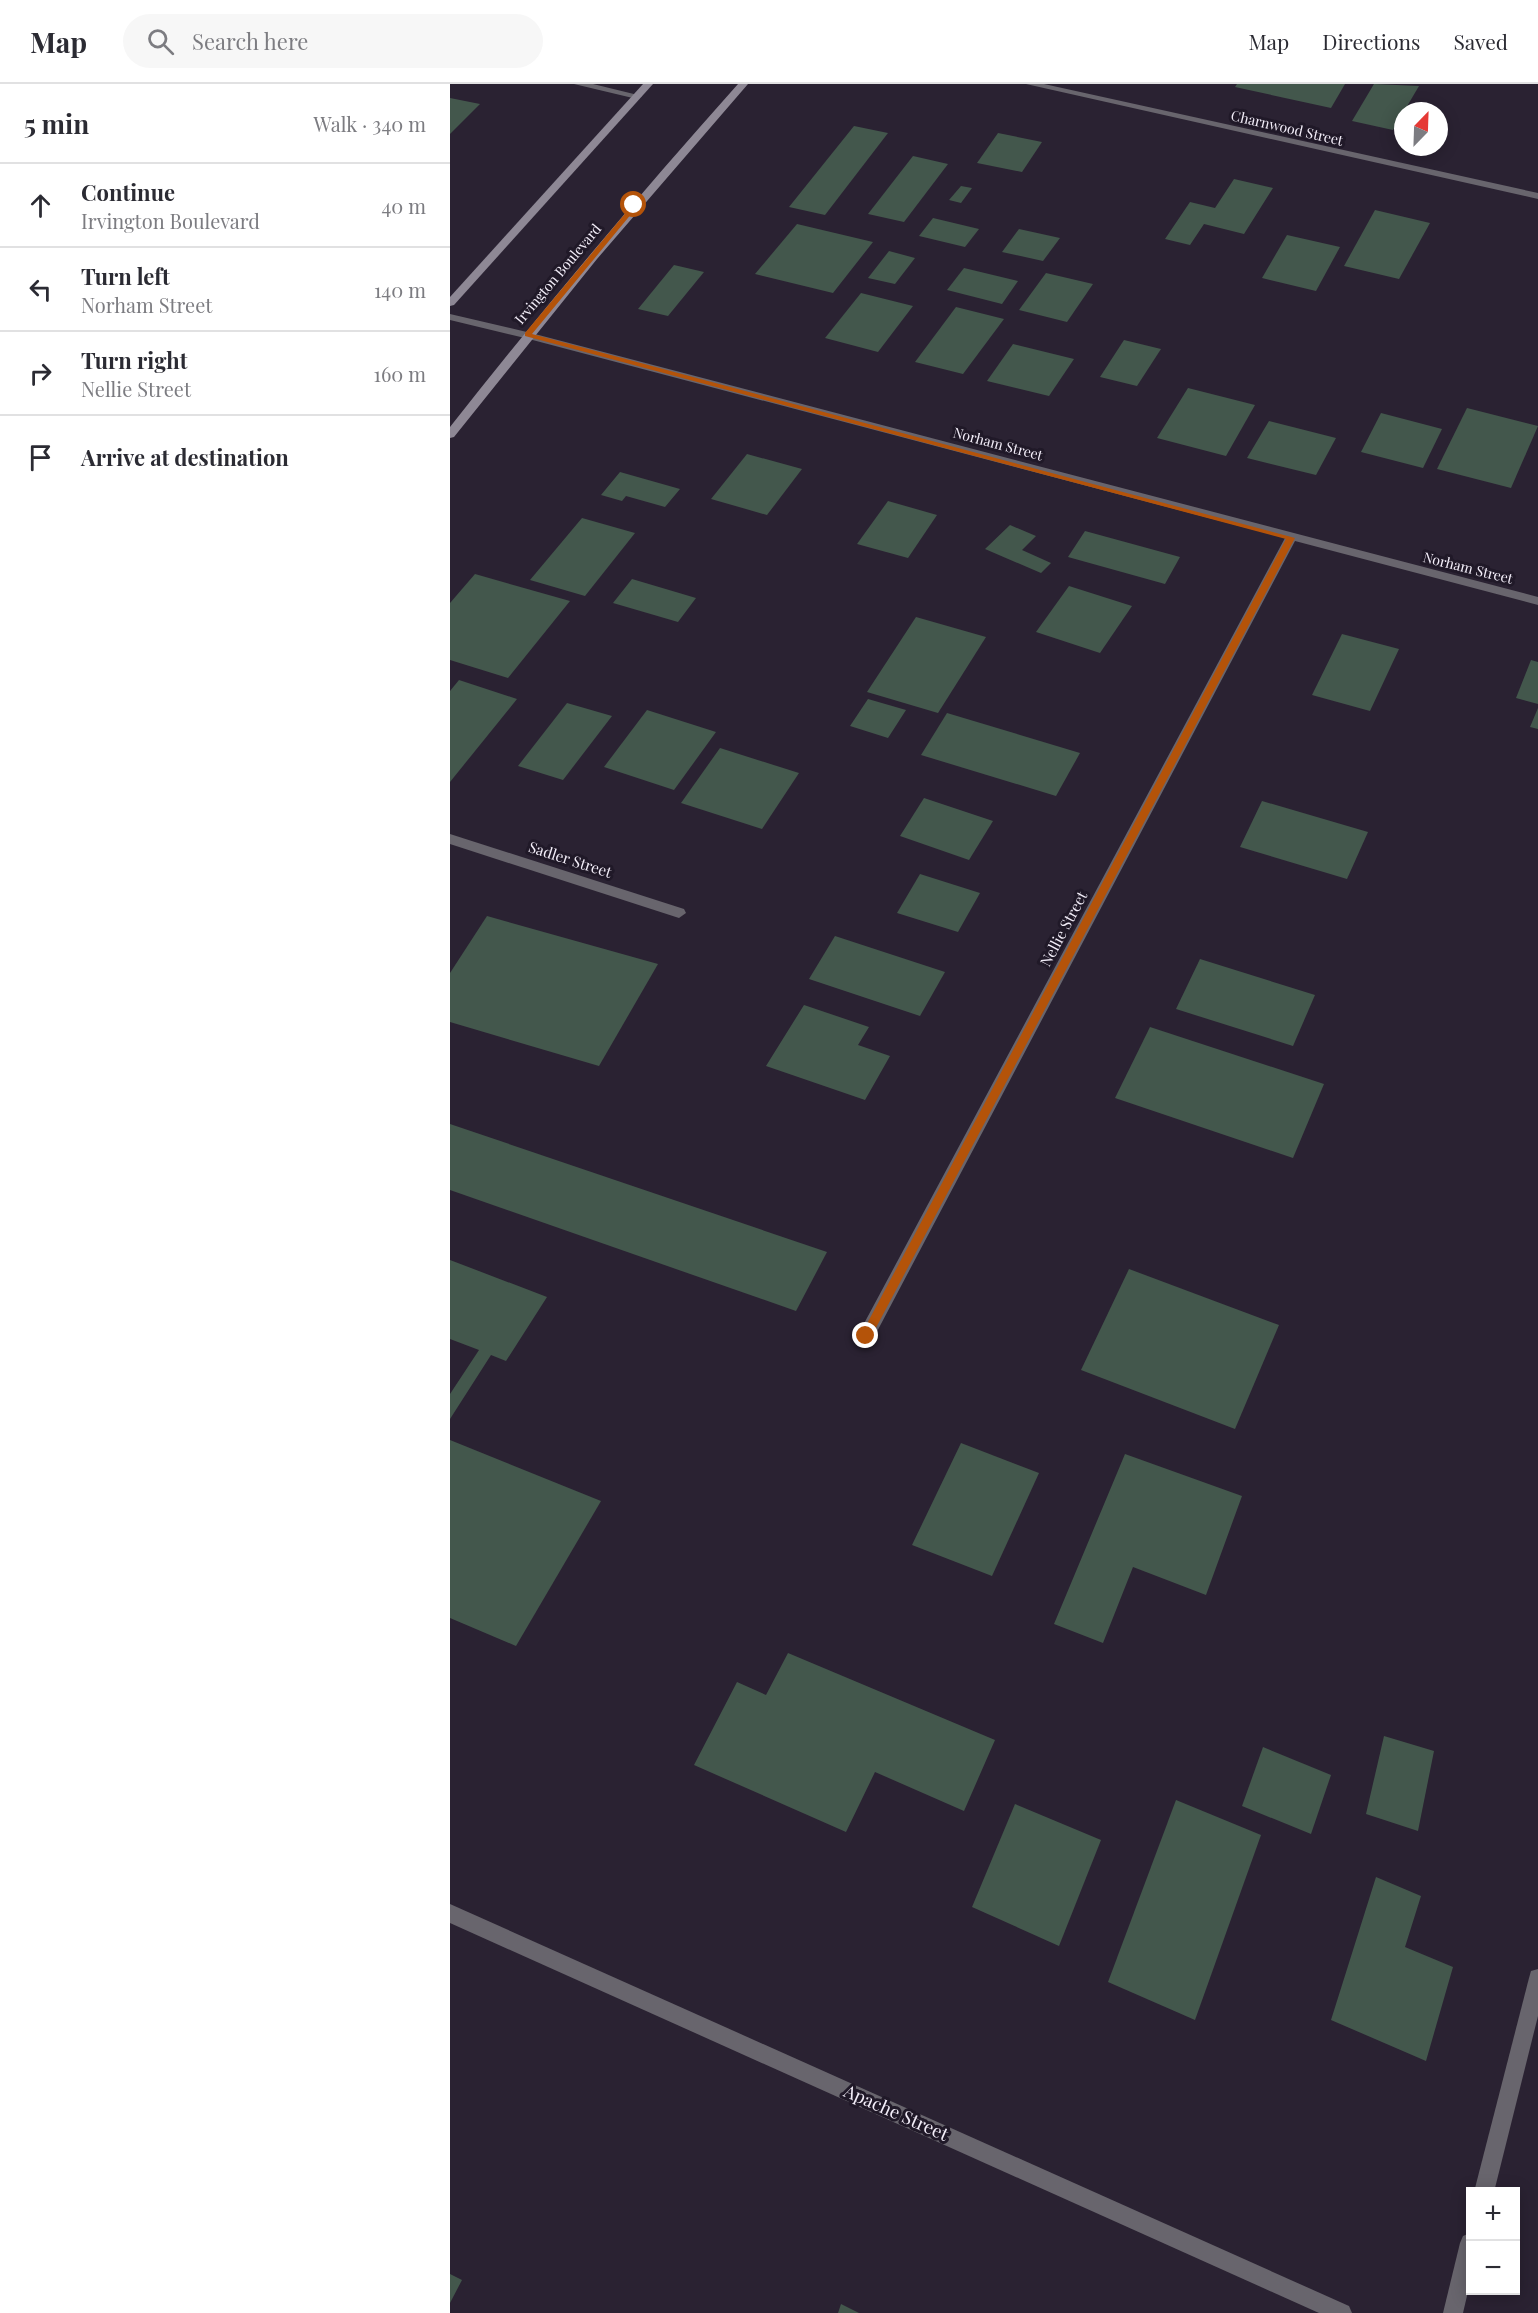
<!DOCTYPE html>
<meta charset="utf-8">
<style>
body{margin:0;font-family:"Playfair Display",serif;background:#f7f7f7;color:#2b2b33}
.controls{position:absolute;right:18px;bottom:18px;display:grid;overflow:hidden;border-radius:0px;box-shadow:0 3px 15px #0003}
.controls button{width:54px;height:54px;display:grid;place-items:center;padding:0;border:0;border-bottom:2px solid #e1e1e2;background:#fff;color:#2b2b33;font:30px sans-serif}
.compass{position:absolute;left:944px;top:18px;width:54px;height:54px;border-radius:50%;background:#fff;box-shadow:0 3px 15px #0003;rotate:23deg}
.stop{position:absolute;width:18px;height:18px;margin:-14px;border:4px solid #b45309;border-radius:50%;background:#fff}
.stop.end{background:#b45309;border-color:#fff;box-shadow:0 2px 6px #0008}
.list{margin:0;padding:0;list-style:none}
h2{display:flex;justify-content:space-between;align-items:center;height:78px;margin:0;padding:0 24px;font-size:26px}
h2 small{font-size:20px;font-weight:400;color:#7c7c81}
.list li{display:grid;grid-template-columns:39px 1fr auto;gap:18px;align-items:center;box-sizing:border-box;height:84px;padding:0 24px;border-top:2px solid #e1e1e2}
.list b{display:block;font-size:22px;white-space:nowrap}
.list p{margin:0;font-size:20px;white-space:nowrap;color:#7c7c81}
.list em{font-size:20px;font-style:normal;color:#7c7c81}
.icon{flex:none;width:33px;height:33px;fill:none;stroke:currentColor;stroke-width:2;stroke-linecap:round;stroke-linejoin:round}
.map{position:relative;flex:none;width:1088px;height:2229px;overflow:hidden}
header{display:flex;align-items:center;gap:36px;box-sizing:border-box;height:84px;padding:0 30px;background:#fff;border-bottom:2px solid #e1e1e2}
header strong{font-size:28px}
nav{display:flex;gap:33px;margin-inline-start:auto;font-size:21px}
.search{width:420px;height:54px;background:#f7f7f7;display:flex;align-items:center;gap:15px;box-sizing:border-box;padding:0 21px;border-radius:33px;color:#7c7c81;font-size:22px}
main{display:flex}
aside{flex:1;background:#fff}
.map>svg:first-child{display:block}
</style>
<header>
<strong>Map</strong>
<div class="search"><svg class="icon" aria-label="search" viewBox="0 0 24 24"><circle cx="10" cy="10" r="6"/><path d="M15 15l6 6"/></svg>Search here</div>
<nav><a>Map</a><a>Directions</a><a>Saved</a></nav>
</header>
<main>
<aside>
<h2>5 min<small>Walk · 340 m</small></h2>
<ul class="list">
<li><svg class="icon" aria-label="ahead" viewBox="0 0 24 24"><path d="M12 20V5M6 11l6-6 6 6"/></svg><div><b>Continue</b><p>Irvington Boulevard</p></div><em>40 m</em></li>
<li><svg class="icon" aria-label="left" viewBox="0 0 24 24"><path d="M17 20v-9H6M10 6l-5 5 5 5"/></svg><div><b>Turn left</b><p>Norham Street</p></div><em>140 m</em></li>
<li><svg class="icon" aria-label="right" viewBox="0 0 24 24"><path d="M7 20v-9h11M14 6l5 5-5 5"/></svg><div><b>Turn right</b><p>Nellie Street</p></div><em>160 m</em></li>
<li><svg class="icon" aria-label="arrive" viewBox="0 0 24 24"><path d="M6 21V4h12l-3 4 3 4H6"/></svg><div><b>Arrive at destination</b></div></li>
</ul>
</aside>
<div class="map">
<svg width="1088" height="2229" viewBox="0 0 1088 2229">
<rect width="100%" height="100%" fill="#2a2232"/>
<!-- building -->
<g fill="#43574c">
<polygon points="787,0 895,0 881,24 785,3"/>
<polygon points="924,0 969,2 943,46 902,37"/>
<polygon points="0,14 30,20 0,50"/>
<polygon points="404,42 438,49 375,131 339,123"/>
<polygon points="548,49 592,58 572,88 527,79"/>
<polygon points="463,72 498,80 454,138 418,130"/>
<polygon points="784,95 823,104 794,150 754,140 740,161 715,155 740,118 765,124"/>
<polygon points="511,102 522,104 511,119 499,116"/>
<polygon points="925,126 980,139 949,195 894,182"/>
<polygon points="483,134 529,145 515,163 469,152"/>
<polygon points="347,140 423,158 383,209 305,190"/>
<polygon points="569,145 610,154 593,177 552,168"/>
<polygon points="837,151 890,163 866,207 812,194"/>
<polygon points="439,167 465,174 445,200 418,194"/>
<polygon points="224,181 254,188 218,232 188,225"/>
<polygon points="514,184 568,197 552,220 497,206"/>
<polygon points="596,189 643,200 617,238 569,226"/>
<polygon points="411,209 463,222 428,268 375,254"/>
<polygon points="506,223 554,235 513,290 465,278"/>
<polygon points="674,256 711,265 687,302 650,293"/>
<polygon points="563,260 624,275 599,312 537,297"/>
<polygon points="738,304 805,321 776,372 707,354"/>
<polygon points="1017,324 1088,342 1061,404 987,385"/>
<polygon points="931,329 992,345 973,384 911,368"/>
<polygon points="819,337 886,354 866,391 797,374"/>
<polygon points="297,370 352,385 317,431 261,415"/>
<polygon points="170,388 230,405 215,423 176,412 172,417 151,411"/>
<polygon points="438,417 487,431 458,474 407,460"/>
<polygon points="132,434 185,449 135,512 80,496"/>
<polygon points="560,441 586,452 572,466 601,479 591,489 535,465"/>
<polygon points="635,447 730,473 715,500 618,473"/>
<polygon points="25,490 120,517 58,594 0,576 0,519"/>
<polygon points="182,495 246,514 228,538 163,519"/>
<polygon points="619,502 682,522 650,569 586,548"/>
<polygon points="466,533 536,553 488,629 417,608"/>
<polygon points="892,550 949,565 920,627 862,611"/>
<polygon points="1081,576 1088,578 1088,620 1066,614"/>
<polygon points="9,596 67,615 0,698 0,607"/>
<polygon points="418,615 456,626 438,654 400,642"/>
<polygon points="117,619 162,632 113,696 68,682"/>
<polygon points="1088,624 1088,645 1080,643"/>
<polygon points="197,626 266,648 224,706 154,683"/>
<polygon points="497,629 630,669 606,712 471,671"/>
<polygon points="270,664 349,689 312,745 231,719"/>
<polygon points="474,714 543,737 519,776 450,752"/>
<polygon points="812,717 918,748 897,795 790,763"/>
<polygon points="470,790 530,809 508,848 447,829"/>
<polygon points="37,832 208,880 149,982 0,938 0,889"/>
<polygon points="385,852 495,888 470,932 359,895"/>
<polygon points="750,875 865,911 843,962 726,925"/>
<polygon points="354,921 419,943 408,961 440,972 415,1016 316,982"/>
<polygon points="700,943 874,1000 843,1074 665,1014"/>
<polygon points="0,1040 377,1168 346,1227 0,1106"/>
<polygon points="0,1176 97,1213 56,1277 41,1271 0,1335 0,1310 29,1266 0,1255"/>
<polygon points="679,1185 829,1241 785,1345 631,1286"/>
<polygon points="0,1356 151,1417 66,1562 0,1534"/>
<polygon points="511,1359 589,1389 542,1492 462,1461"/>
<polygon points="675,1370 792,1412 756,1511 683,1483 653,1559 604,1540"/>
<polygon points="338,1569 545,1656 514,1727 425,1688 396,1748 244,1681 287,1598 316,1611"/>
<polygon points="934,1652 984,1667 968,1747 916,1730"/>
<polygon points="813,1663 881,1691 861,1750 792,1722"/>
<polygon points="726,1716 811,1751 745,1936 658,1898"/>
<polygon points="565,1720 651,1756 609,1862 522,1823"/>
<polygon points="926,1793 971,1812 955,1863 1003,1883 976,1977 881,1936"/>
<polygon points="0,2190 12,2196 0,2219"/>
<polygon points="391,2220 409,2229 388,2229"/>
</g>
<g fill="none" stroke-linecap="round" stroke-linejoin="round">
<!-- service -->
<g fill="#68656d" fill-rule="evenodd">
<polygon points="124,0 143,0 192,12 187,15"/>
<polygon points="1088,1885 1088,1932 1044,2108 1024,2108 1079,1894 1081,1887"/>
<polygon points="1020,2149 1020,2199 1013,2229 993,2229 1010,2159 1013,2152"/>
</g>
<!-- minor -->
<g fill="#68656d" fill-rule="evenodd">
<polygon points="576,0 594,0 1088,109 1088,115"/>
<polygon points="0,230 81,249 1088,513 1088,521 845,457 422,1257 416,1259 410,1257 408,1252 410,1247 835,454 75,254 0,236"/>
<polygon points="0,750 234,825 236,829 229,834 0,760"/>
<polygon points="0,1820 899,2222 902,2229 869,2229 0,1839"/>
</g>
<!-- secondary -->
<g fill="#8e8895" fill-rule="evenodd">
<polygon points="193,0 203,0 4,221 0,222 0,213"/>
<path d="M288 0H298L147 175 4 353 0 354V343C92 226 188 112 288 0Z"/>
</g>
</g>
<!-- route -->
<polygon fill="#b45309" points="184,119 187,123 82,250 845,454 420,1255 416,1257 411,1252 412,1249 836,455 75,252 75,249"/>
<g text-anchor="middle" stroke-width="6" stroke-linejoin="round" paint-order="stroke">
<!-- far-street labels -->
<g font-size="14" fill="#f3eef9" stroke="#201928">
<text transform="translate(837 44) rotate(13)" y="5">Charnwood Street</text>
<text transform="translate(108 190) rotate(-50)" y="5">Irvington Boulevard</text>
<text transform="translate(548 360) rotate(15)" y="5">Norham Street</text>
<text transform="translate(1018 484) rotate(14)" y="5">Norham Street</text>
</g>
<!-- street labels -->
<g font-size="15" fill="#f3eef9" stroke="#201928">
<text transform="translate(120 776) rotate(18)" y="5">Sadler Street</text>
<text transform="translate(614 845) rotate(-62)" y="5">Nellie Street</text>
</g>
<!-- near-street labels -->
<g font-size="18" fill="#f3eef9" stroke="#201928">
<text transform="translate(446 2029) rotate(24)" y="6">Apache Street</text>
</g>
</g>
</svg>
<div class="controls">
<button>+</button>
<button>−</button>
</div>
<svg class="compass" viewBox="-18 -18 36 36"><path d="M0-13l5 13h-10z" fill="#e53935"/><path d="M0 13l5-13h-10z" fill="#7c7c81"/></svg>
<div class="stop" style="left:184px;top:121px"></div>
<div class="stop end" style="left:416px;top:1252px"></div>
</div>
</main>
